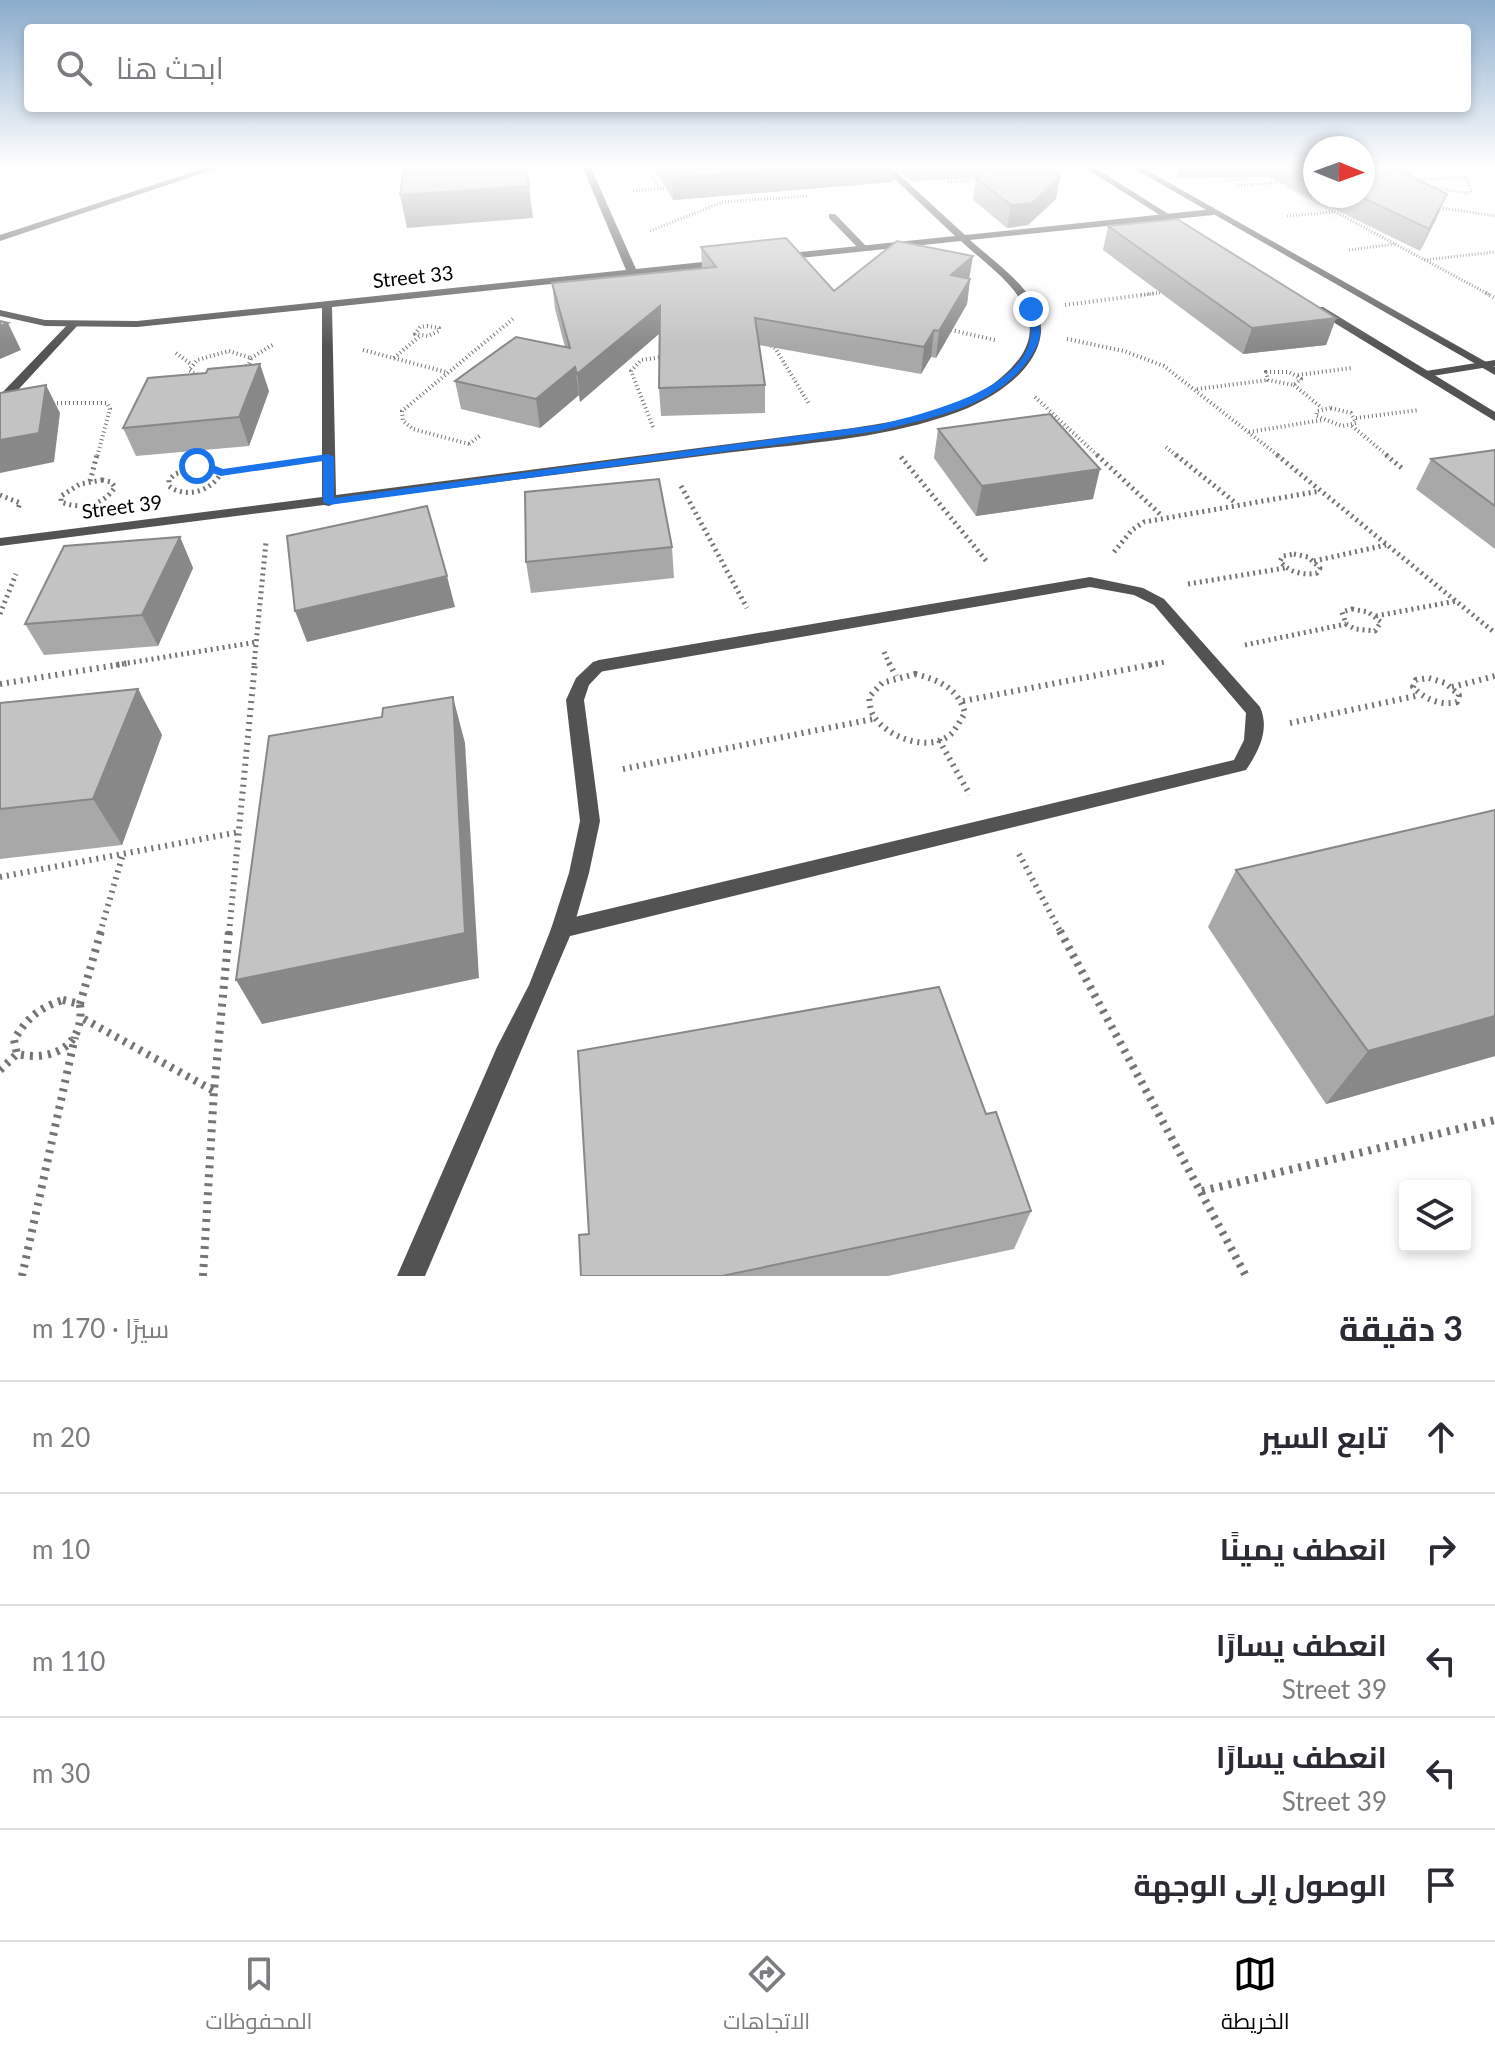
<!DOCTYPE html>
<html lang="ar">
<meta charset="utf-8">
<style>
body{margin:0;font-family:Lato,Cairo,sans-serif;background:#f2f2f3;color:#2b2b33;direction:rtl}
.controls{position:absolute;right:24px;bottom:24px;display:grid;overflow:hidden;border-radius:8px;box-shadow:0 4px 12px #0003}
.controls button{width:72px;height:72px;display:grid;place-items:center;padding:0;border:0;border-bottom:2px solid #e1e1e2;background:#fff;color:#2b2b33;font:40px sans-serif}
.compass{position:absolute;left:1303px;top:136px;width:72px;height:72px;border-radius:50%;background:#fff;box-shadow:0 4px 12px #0003;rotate:91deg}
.stop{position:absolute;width:24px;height:24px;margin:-18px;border:6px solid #1a73e8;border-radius:50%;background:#fff}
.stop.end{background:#1a73e8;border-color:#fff;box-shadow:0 2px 8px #0008}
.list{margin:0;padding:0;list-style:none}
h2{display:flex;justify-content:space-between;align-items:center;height:104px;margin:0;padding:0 32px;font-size:34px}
h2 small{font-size:26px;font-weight:400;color:#7c7c81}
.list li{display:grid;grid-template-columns:52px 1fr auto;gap:24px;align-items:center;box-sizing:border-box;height:112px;padding:0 32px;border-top:2px solid #e1e1e2}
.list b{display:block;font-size:30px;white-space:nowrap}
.list p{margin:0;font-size:26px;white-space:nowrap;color:#7c7c81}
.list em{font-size:26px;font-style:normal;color:#7c7c81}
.icon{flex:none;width:44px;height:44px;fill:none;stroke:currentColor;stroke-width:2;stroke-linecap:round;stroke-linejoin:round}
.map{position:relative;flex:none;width:1495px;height:1276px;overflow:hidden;direction:ltr}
.search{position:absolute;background:#fff;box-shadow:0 4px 12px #0003;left:24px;right:24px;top:24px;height:88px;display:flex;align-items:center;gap:20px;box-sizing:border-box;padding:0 28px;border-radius:8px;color:#7c7c81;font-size:30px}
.sheet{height:664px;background:#fff}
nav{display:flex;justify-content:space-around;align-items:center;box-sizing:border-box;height:112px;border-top:2px solid #e1e1e2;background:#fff;font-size:22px;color:#7c7c81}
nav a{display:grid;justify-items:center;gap:4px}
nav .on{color:#000}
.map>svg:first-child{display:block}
</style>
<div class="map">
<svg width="1495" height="1276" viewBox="0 0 1495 1276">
<rect width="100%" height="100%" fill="#fff"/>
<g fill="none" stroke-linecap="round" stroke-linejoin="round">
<!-- path-far4 -->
<g stroke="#757575" stroke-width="3" stroke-dasharray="1 2" stroke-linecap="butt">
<polyline points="648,168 660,189"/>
<polyline points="1227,181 1247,178 1244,173 1232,168"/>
<polyline points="1413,181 1466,176 1471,191 1465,193 1431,187"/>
<polyline points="948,182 982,179"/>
<polyline points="1238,186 1281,182"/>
<polyline points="1287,186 1490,295"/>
<polyline points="633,191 671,188"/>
<polyline points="722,202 809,196"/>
<polyline points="1437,207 1495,216"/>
<polyline points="1287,216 1333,212"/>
<polyline points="650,231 723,202"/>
<polyline points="1349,250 1395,244"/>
<polyline points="1424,260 1495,252"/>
<polyline points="1141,295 1166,292"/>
</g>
<!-- path-far3 -->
<g stroke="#757575" stroke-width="4" stroke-dasharray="1 3" stroke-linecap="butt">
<polyline points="1486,293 1495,298"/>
<polyline points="1065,305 1157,293"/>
<polygon points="427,326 439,328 439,331 428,336 415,334 420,327"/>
<polyline points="947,329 995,340"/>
<polyline points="1067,339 1124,351 1164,366 1280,457"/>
<polyline points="767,344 775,348 809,404"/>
<polyline points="363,350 446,372"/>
<path d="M229 351 251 358 249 364C231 377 208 383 189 370L197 360Z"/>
<polyline points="176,353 191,364"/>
<polyline points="251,358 274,344"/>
<polyline points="394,358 420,336"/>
<polygon points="1266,372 1289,372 1301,379 1294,385 1268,380"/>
<polyline points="1298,375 1351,368"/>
<polyline points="1294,385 1322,408"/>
<polyline points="1197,389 1268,380"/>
<polyline points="1035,397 1099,457"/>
<polyline points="49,403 107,403 110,409 97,457"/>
<polygon points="1331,408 1351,413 1356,423 1342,426 1316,416 1317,411"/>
<polyline points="1356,418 1419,410"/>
<polyline points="1352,426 1389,457"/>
<polyline points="653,427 631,371 641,360 662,357"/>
<polyline points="1249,432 1322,420"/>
<polyline points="469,444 413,429 403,421 402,411 514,318"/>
<polyline points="469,444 481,435"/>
<polyline points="1166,447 1178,457"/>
</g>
<!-- path-far2 -->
<g stroke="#757575" stroke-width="5" stroke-dasharray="2 4" stroke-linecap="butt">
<polyline points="1097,455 1162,516"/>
<polyline points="1176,455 1237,504"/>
<polyline points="1277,455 1495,633"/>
<polyline points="1386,455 1403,469"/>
<polyline points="901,457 988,563"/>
<path d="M197 466H208L221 473C212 491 185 499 169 486V480L175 474Z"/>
<polyline points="221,473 296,462"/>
<path d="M102 480 111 482 115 487C103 506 81 510 61 502V496L80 484Z"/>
<polyline points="90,481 97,455"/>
<polyline points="681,486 747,608"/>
<polyline points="0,495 20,503 18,509"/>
<polyline points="1114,552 1132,530 1144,522 1320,491"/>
<path d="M1294 554 1308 557 1320 568 1317 573C1304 576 1288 572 1280 561L1283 556Z"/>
<polyline points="1314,561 1386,545"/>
<polyline points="1188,584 1285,568"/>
<polygon points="1352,609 1368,612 1381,622 1375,631 1355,629 1346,624 1342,612"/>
<polyline points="0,614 16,574"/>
<polyline points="1376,616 1456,601"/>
<polyline points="1245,645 1346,624"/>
<polyline points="884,652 890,665"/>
<polyline points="116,665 257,642"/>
<polyline points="254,665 266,542"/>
<polyline points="1150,665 1165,662"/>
</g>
<!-- path-far1 -->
<g stroke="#757575" stroke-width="6" stroke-dasharray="2 5" stroke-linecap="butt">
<polyline points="889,663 896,676"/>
<path d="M915 674C939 680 958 688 965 713 961 719 956 729 951 734 929 753 887 738 873 715 870 710 870 703 869 697L882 683Z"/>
<path d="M1429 678 1445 683 1459 695 1457 702C1441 706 1424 699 1413 687L1416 680Z"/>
<polyline points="0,684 129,663"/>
<polyline points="1452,687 1495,676"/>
<polyline points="963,701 1160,663"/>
<polyline points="1290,723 1420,695"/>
<polyline points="939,740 970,795"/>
<polyline points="623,769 873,719"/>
<polyline points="1019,854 1061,933"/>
<polyline points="0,877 239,832"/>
<polyline points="100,933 123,854"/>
<polyline points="229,933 255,663"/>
</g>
<!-- path -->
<g stroke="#757575" stroke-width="8" stroke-dasharray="3 6" stroke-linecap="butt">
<polyline points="1060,931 1246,1276"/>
<path d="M63 1000 80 1004C85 1045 54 1062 17 1054L14 1040C26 1019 40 1007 63 1000Z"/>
<polyline points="80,1004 101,931"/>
<polyline points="84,1019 214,1091"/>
<polyline points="0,1070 17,1054"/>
<polyline points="1202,1191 1495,1120"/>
<polyline points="22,1276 75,1037"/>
<polyline points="203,1276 214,1091 229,931"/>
</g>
<!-- service -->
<g fill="#535353" fill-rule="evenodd">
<polygon points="205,168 218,168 0,241 0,235"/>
<polygon points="829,214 835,214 866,246 866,250 860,250 829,218"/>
<polygon points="69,323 78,325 4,405 0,406 0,395"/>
<path d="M1090 577 1143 588 1164 599 1260 707C1270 729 1259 751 1246 770L562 938 555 935 551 929 555 923 562 920 1234 760 1244 740 1246 713 1154 605 1134 595 1090 587 599 672 591 666 599 660Z"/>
</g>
<!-- minor -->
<g fill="#535353" fill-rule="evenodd">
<path d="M583 168H591L636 269 722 260 727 263 722 266 332 307 336 495 853 428C912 419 980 409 1019 359 1029 346 1033 329 1027 313 1016 283 983 262 961 241L781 260 776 257 781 254 955 236 883 168H892L965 235 1213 209 1217 212 1213 215 970 240C995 263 1044 294 1041 333 1037 369 998 395 968 408 892 439 805 443 725 453 595 470 465 486 335 503L329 506 324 505 0 546V538L322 497V308L137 327 45 326 0 316V310L45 320 137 321 626 270Z"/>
<polygon points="1495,360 1495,366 1426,377 1420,374 1426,371"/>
<polygon points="599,660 607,666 589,685 584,700 600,821 589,873 573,929 425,1276 397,1276 497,1047 529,985 551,929 569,873 580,821 566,700 576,678 593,662"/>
</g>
<!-- tertiary -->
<g fill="#535353" fill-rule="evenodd">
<polygon points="1085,168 1095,168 1194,230 1187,232"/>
<polygon points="1133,168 1143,168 1495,367 1495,375"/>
<polygon points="1315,307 1323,307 1495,412 1495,421 1315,311"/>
</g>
</g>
<!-- wall -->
<g fill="#a8a8a8">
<polygon points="654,168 894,168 893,182 673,200"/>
<polygon points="897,168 1046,168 1056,199 1028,225 1007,228 973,200 976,178 910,181"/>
<polygon points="1179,168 1315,168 1315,196 1363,196 1363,168 1408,168 1406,174 1438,215 1420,251 1269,177 1177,178"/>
<polygon points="1108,226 1336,318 1326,345 1243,354 1103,250"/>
<polygon points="701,247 834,291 970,279 967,304 936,358 931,357 921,374 759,345 765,385 765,413 661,416 659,388 659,334 580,402 579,395 540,428 461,409 455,381 565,347 555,309 552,283 702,269"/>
<polygon points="269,391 249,446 136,456 123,428"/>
<polygon points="938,429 1093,499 976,516 934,458"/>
<polygon points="1495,450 1495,549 1416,489 1431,459"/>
<polygon points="180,537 193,568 158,646 44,655 25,624"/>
<polygon points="672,547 674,578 531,593 526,562"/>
<polygon points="138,689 162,735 122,845 0,859 0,703"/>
<polygon points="1236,870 1495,1056 1326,1104 1208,927"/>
<polygon points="986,1114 1031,1211 1014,1249 888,1276 581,1276 589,1234"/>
</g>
<!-- shaded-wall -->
<g fill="#888">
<polygon points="791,168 894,168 893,182 673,200 672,178"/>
<polygon points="1060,177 1056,199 1028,225 1007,228 1011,205"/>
<polygon points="529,186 533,218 407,228 400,195"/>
<polygon points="1447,194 1438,215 1420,251 1429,229"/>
<polygon points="973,256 969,280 951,275"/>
<polygon points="970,279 967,304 936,358 939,331"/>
<polygon points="660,306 661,332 580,402 577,374"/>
<polygon points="1336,318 1326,345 1243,354 1252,328"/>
<polygon points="8,323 21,350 0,359 0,326"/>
<polygon points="934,330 931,357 921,374 924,347"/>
<polygon points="260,364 269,391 249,446 239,417"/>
<polygon points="575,367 579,395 540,428 536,399"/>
<polygon points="46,385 60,413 54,462 0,473 0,440"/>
<polygon points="1100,469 1093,499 976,516 982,486"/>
<polygon points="180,537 193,568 158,646 142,615"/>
<polygon points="447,576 455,607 307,642 295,611"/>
<polygon points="138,689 162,735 122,845 93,799"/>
<polygon points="453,697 465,743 479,978 262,1024 236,980"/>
<polygon points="1495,1016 1495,1056 1326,1104 1368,1051"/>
</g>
<!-- building -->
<g fill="#c3c3c3" stroke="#888" stroke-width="2">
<polygon points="404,168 526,168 529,186 400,195"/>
<polygon points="666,168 791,168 672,178"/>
<polygon points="988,168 1046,168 1060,177 1032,203 1011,205 976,178"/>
<polygon points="1300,168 1315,168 1315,176"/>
<polygon points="1363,168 1394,168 1447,194 1429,229 1359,196 1363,196"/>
<polygon points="1177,219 1336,318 1252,328 1108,226"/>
<polygon points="786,238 834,291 897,241 973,256 951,275 970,279 939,331 934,330 924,347 755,318 765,385 659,388 660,306 577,374 575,367 536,399 455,381 516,337 570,348 552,283 716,267 701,247"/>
<polygon points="0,321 8,323 0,326"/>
<polygon points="260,364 239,417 123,428 148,378 206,373 208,369"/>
<polygon points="46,385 39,433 0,440 0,393"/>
<polygon points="1050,414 1100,469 982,486 938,429"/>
<polygon points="1495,450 1495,506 1431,459"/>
<polygon points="659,479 672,547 526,562 525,492"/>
<polygon points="427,506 447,576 295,611 287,536"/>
<polygon points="180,537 142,615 25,624 64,546"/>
<polygon points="138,689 93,799 0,809 0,703"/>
<polygon points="453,697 465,933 236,980 269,736 382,717 383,708"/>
<polygon points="1495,810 1495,1016 1368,1051 1236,870"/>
<polygon points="939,987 986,1114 996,1112 1031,1211 722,1276 581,1276 579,1235 589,1234 578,1051"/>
</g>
<!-- sky -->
<linearGradient id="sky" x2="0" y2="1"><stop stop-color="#8baccc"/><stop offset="0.48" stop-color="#fff"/><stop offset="1" stop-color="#fff" stop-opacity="0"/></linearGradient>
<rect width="1495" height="347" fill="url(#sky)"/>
<!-- route -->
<path fill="#1a73e8" d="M1031 307 1035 309C1037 317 1040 326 1040 334 1039 345 1033 353 1027 362 992 408 930 418 878 431L329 505 323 502V461L221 476 192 466 208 463 223 469 328 454 334 457V498L878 425C922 414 1026 391 1031 334 1032 326 1028 317 1027 309Z"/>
<g text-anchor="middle" stroke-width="6" stroke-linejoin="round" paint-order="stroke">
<!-- far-street labels -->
<g font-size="20" fill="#000" stroke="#fff">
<text transform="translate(413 277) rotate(-6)" y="7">Street 33</text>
<text transform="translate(122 507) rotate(-7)" y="7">Street 39</text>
</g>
</g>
</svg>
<div class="controls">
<button><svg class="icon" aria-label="layers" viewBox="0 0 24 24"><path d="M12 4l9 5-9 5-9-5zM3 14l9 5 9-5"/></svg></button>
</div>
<svg class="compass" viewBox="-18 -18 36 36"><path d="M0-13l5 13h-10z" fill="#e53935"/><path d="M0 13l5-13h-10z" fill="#7c7c81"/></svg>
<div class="stop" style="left:197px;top:466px"></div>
<div class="stop end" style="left:1031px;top:309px"></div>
<div class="search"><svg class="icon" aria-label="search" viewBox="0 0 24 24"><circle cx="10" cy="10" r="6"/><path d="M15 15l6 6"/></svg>ابحث هنا</div>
</div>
<section class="sheet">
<h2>3 دقيقة<small>سيرًا · 170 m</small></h2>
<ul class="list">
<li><svg class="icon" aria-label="ahead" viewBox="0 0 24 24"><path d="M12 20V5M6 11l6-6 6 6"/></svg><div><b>تابع السير</b></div><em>20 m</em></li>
<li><svg class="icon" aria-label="right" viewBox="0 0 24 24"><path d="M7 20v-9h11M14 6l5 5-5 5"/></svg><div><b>انعطف يمينًا</b></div><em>10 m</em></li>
<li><svg class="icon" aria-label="left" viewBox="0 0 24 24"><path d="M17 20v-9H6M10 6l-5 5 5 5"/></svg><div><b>انعطف يسارًا</b><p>Street 39</p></div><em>110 m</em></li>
<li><svg class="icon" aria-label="left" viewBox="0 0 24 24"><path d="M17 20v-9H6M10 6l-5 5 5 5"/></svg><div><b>انعطف يسارًا</b><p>Street 39</p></div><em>30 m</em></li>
<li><svg class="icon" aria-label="arrive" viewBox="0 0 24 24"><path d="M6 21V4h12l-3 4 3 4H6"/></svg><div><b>الوصول إلى الوجهة</b></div></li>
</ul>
</section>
<nav>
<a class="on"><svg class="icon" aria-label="map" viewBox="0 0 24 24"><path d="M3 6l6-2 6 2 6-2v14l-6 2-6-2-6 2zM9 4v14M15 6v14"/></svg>الخريطة</a>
<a><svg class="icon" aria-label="directions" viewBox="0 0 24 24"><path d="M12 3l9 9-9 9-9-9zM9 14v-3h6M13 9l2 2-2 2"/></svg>الاتجاهات</a>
<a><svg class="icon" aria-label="saved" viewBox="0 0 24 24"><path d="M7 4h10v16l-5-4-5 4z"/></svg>المحفوظات</a>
</nav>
